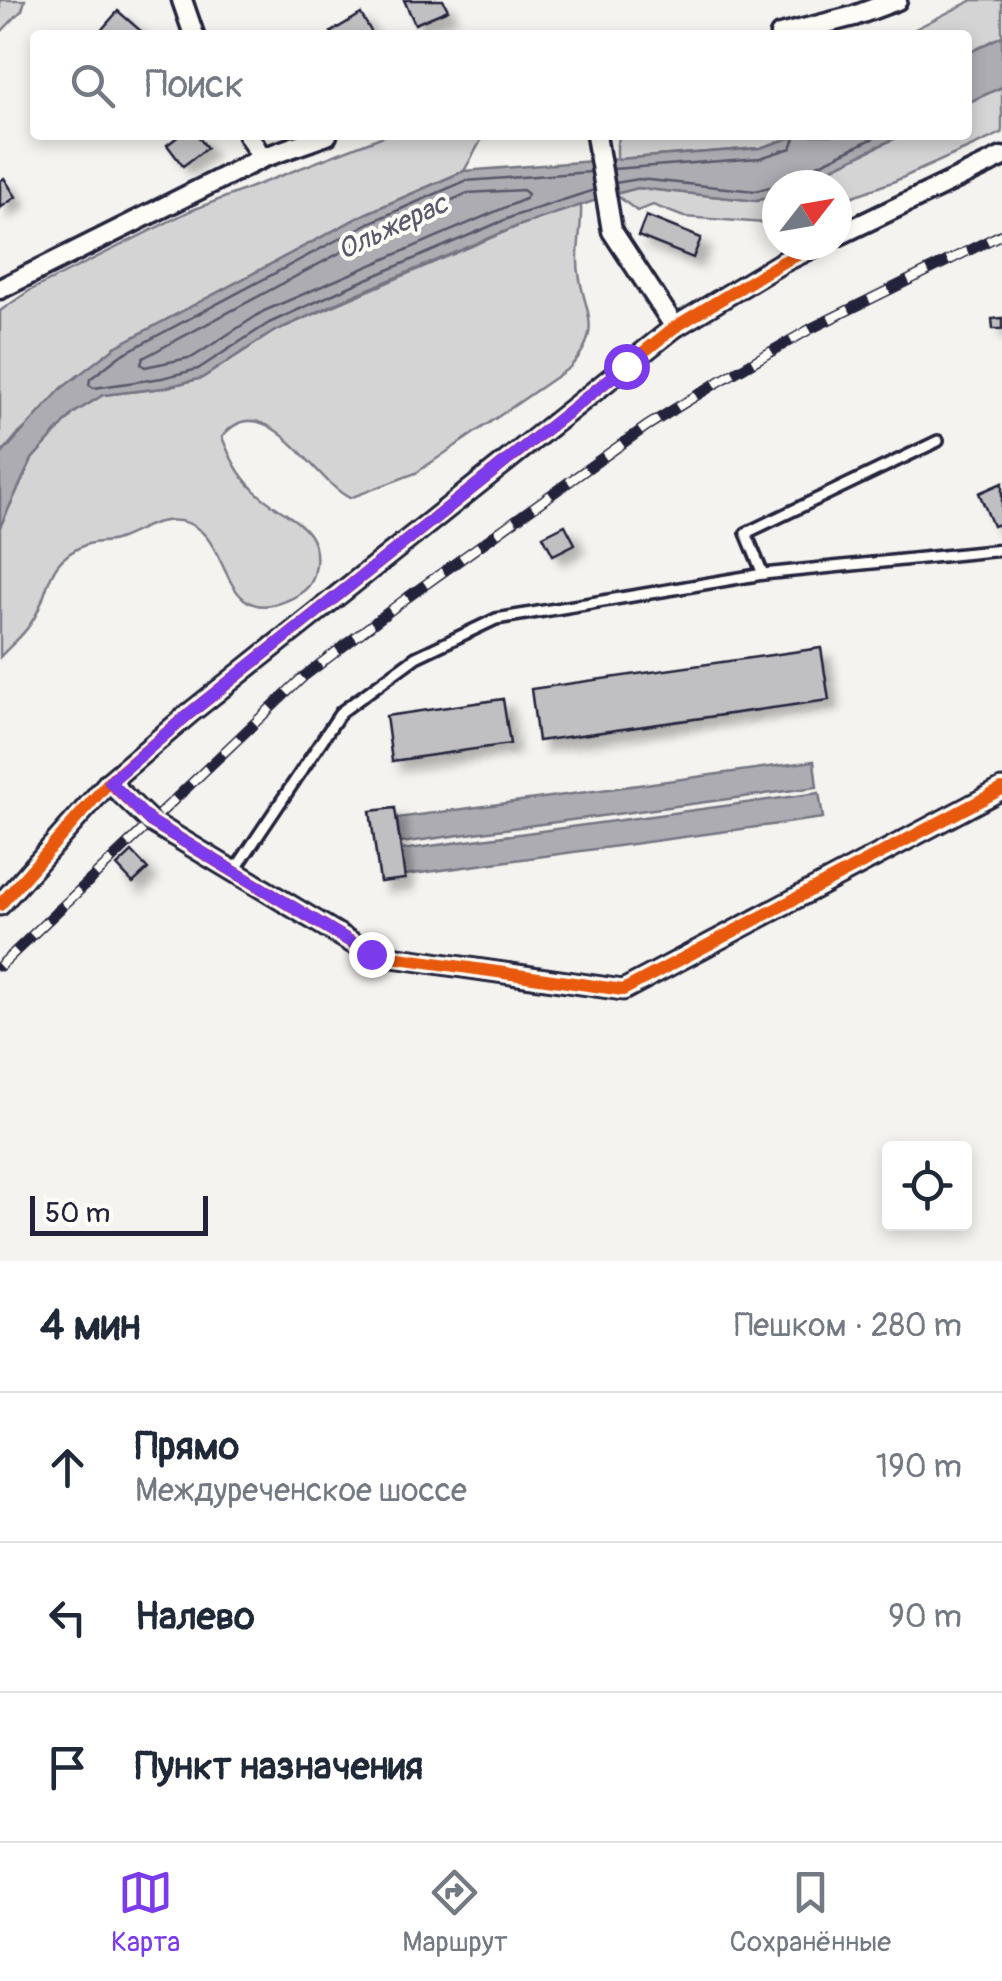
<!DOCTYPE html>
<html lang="ru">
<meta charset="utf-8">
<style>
body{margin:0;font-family:Pangolin,sans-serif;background:#f6f6f7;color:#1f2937}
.controls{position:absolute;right:30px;bottom:30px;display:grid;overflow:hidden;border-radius:10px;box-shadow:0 5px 15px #0003}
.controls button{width:90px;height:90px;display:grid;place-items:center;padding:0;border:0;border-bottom:2px solid #e0e1e3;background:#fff;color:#1f2937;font:50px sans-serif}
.compass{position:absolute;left:762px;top:170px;width:90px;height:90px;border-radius:50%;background:#fff;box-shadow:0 5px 15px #0003;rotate:59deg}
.scale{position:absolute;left:30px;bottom:25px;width:178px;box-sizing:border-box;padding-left:10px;border:5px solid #22223b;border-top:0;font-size:28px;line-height:35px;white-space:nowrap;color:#22223b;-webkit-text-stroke:8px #fdfcf7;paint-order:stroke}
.stop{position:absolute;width:30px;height:30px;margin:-22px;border:8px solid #7c3aed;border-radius:50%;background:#fff}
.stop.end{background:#7c3aed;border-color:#fff;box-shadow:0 2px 10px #0008}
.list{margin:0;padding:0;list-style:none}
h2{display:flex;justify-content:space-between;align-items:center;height:130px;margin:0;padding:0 40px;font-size:42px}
h2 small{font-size:32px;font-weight:400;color:#747a83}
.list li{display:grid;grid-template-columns:65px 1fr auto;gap:30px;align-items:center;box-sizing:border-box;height:150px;padding:0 40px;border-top:2px solid #e0e1e3}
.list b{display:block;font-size:38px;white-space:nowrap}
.list p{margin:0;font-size:32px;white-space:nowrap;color:#747a83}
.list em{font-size:32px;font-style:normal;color:#747a83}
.icon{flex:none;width:55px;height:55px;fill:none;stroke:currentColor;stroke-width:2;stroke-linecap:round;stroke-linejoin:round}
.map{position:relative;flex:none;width:1002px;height:1261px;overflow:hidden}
.search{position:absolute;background:#fff;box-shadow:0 5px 15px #0003;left:30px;right:30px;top:30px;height:110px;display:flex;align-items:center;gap:25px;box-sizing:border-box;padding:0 35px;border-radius:10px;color:#747a83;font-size:38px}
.sheet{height:580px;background:#fff}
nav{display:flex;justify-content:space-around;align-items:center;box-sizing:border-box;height:140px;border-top:2px solid #e0e1e3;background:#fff;font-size:28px;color:#747a83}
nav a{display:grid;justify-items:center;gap:5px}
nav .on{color:#7c3aed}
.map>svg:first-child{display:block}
</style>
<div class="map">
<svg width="1002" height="1261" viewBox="0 0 1002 1261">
<defs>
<filter id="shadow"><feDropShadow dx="9" dy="9" stdDeviation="5" flood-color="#0004"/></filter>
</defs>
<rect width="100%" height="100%" fill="#f4f3ef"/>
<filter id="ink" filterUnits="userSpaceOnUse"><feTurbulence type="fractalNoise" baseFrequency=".01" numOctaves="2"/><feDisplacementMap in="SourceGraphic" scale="20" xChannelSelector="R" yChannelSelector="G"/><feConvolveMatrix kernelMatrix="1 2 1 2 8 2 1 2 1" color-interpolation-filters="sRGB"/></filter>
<g filter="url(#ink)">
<!-- green -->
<g fill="#d5d4d5" stroke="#7c7b88" stroke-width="2.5">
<polygon points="0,0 25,0 22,10 0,33"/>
<polygon points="973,0 1002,0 1002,36 967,54 967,35 903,35"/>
<polygon points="1002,87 1002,133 895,181 837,202 837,185 797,185 902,135 967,135 967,103"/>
<polygon points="386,135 484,135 464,171 365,214 115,347 16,436 0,455 0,311 29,291 190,211"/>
<polygon points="621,135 799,135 760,148 617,159 617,143"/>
<polygon points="638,188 757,201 777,193 777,224 684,217 653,205 637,211 615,194"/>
<path d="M581 204C582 223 578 241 578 259 577 304 610 326 569 368L416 473 350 498C315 483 265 382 222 437 230 457 238 474 253 489 279 517 328 523 314 575 311 588 300 595 288 600 216 631 234 529 180 521 156 517 137 533 115 540 106 543 95 541 85 545 41 563 52 594 31 623 23 636 10 646 0 657V527L32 459 74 413 103 395 163 388 202 378 273 332 518 226Z"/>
</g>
<!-- water -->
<g fill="#acacb2" stroke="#757582" stroke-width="2.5">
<polygon points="1002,36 1002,87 967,103 967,54"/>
<polygon points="799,135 902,135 797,185 777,185 777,193 757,201 638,188 615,194 518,226 357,294 273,332 202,378 163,388 103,395 74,413 32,459 0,527 0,456 62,388 115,347 365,214 464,171 760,148"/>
<polygon points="814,761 817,787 400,843 397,818"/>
<polygon points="819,793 823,818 405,875 401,850"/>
</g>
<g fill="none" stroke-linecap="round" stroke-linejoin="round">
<!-- shore -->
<g stroke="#59596b" stroke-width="2.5">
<polyline points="613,169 760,158 791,148 796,135"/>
<polyline points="591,172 465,181 369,223 121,355 90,379 89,385 94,388 162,378 198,369 269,323 353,285 514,216 594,190"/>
<polyline points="615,183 639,179 755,191 778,185"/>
<polyline points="797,185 803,172 880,135"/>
<polygon points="523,190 528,194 525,199 264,311 193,357 145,367 141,364 143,358 375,234 468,193"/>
</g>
</g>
<!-- building -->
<g fill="#c0bfc2" stroke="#22223b" stroke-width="2.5" filter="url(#shadow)">
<polygon points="404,0 443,0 448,10 415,24"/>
<polygon points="118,11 142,32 139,35 97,35"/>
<polygon points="361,14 373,35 333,35 331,32"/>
<polygon points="180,135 197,135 207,148 183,166 167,145"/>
<polygon points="4,178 16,197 0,208 0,181"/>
<polygon points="646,216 701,238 693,258 638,236"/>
<polygon points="1002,318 1002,329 993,329 992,319"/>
<polygon points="1002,483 1002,523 993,526 979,493"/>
<polygon points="565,525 575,544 553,555 543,536"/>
<polygon points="821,648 829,700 538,741 531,689"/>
<polygon points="503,699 510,744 392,761 386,716"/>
<polygon points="395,808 405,879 380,882 370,811"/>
<polygon points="132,852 148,869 133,883 117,866"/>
</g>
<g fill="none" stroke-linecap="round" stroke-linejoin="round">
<!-- lane casing -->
<g stroke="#22223b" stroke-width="16">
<g id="lane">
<polyline points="763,574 746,533 938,441"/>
<polyline points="235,870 341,712 416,657 496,619 763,574 1002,550"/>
</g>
</g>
<!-- street casing -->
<g stroke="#22223b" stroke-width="25">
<g id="street">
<polyline points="182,0 194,35"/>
<polyline points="780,35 854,16 897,0"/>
<polyline points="248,135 262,158"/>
<polyline points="596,135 612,231 675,327"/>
<polyline points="837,236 1002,157"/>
<polyline points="0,289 262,158 327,135"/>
<polyline points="109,782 150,821 371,954 623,990 1002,789"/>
<polyline points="0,905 109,782 190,713 675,327 781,263 818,245"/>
</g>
</g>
<!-- lane -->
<use href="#lane" stroke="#fdfcf7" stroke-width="9"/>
<!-- street -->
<use href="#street" stroke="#fdfcf7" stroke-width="18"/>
<!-- rail casing -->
<g stroke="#22223b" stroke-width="11">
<polyline id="rail" points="0,966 303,677 408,597 647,426 715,384 812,328 1002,234"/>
</g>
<!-- rail -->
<use href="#rail" stroke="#fdfcf7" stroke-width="8" stroke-dasharray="22" stroke-linecap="butt"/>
<!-- cycleway casing -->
<g stroke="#fdfcf7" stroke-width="19">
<g id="cycleway">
<polyline points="109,782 150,821 371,954 623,990 1002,789"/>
<polyline points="0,905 109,782 190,713 675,327 781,263 818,245"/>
</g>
</g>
<!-- cycleway -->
<use href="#cycleway" stroke="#e8590c" stroke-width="12"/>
</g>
</g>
<g fill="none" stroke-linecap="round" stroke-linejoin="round" filter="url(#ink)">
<!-- route -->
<polyline stroke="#7c3aed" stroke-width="12" points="371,954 150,821 110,782 190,713 626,366"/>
</g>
<g text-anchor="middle" stroke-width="8" stroke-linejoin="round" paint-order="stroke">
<!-- water labels -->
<g font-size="28" font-style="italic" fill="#59596b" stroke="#fdfcf7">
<text transform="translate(392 226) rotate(-25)" y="10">Ольжерас</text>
</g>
</g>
</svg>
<div class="controls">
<button><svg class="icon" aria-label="locate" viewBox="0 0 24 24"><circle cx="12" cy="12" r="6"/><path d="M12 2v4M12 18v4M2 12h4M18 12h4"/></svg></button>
</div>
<svg class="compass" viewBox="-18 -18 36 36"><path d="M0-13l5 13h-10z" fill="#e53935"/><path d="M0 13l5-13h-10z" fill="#747a83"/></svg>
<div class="scale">50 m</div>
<div class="stop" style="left:626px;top:366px"></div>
<div class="stop end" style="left:371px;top:954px"></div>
<div class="search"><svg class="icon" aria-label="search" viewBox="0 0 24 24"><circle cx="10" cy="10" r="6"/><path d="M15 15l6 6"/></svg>Поиск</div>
</div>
<section class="sheet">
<h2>4 мин<small>Пешком · 280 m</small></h2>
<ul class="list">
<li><svg class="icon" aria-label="ahead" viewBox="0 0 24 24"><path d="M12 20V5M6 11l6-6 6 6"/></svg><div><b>Прямо</b><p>Междуреченское шоссе</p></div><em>190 m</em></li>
<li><svg class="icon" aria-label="left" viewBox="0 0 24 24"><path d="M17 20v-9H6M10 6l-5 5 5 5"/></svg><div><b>Налево</b></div><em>90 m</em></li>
<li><svg class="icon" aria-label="arrive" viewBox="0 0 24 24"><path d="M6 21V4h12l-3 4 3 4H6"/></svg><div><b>Пункт назначения</b></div></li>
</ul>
</section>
<nav>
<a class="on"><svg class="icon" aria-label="map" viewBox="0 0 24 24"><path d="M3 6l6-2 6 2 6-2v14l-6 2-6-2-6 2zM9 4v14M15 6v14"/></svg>Карта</a>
<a><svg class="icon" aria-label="directions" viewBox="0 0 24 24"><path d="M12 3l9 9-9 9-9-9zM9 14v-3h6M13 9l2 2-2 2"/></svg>Маршрут</a>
<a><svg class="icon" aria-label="saved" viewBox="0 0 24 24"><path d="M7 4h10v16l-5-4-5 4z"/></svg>Сохранённые</a>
</nav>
